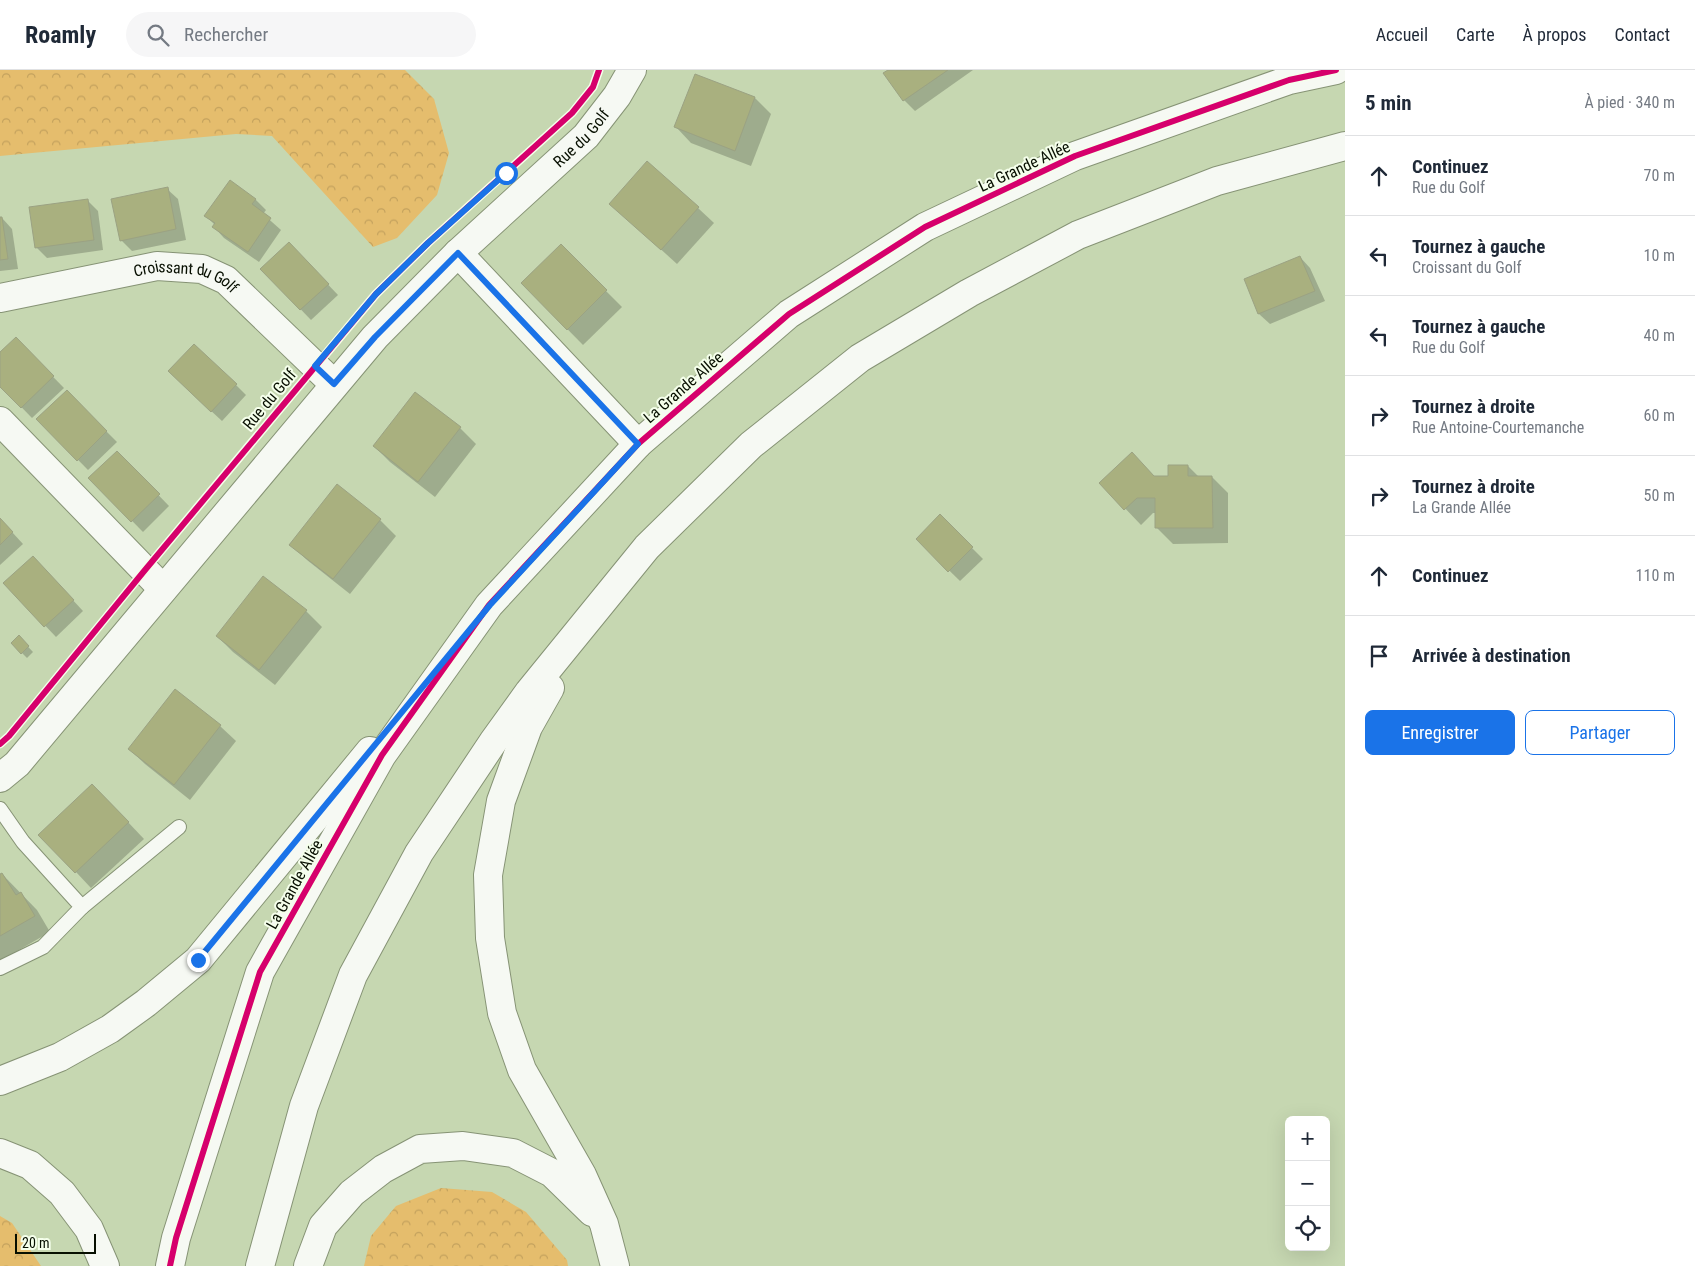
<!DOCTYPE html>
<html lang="fr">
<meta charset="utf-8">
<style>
body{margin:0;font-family:"Roboto Condensed",sans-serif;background:#f6f6f7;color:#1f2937}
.controls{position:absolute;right:15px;bottom:15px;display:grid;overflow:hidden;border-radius:8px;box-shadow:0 5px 20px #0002}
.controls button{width:45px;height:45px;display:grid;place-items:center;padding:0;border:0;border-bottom:1px solid #e0e1e3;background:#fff;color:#1f2937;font:25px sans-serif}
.scale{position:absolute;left:15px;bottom:12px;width:81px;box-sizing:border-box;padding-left:5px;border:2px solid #070f00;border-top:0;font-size:14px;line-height:18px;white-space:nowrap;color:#070f00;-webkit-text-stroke:4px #f5ffeb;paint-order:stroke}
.stop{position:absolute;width:15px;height:15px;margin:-11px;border:4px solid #1a73e8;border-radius:50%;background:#fff}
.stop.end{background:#1a73e8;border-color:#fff;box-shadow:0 1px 5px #0008}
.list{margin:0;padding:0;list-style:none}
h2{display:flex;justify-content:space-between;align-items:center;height:65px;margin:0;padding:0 20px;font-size:21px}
h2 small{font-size:16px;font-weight:400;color:#747a83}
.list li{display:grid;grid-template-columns:32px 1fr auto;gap:15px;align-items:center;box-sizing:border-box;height:80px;padding:0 20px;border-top:1px solid #e0e1e3}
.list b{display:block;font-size:19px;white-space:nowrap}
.list p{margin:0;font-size:16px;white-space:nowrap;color:#747a83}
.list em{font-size:16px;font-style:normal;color:#747a83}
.actions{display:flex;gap:10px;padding:15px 20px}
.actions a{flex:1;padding:11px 0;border:1px solid #1a73e8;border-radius:8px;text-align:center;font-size:18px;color:#1a73e8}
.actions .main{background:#1a73e8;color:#fff}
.icon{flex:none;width:28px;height:28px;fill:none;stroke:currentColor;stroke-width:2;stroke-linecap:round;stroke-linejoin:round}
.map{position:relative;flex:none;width:1345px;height:1196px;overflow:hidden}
header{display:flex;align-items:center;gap:30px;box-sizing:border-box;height:70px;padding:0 25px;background:#fff;border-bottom:1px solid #e0e1e3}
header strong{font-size:24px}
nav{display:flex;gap:28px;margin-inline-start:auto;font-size:18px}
.search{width:350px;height:45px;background:#f6f6f7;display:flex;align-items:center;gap:12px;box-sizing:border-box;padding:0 18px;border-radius:28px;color:#747a83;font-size:19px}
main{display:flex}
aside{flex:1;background:#fff}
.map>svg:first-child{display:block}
</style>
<header>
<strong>Roamly</strong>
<div class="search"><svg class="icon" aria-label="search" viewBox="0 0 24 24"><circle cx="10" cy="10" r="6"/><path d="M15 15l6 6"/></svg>Rechercher</div>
<nav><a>Accueil</a><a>Carte</a><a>À propos</a><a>Contact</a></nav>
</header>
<main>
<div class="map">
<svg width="1345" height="1196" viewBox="0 0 1345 1196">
<defs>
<pattern id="forest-crowns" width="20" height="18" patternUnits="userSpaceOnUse" patternTransform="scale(1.25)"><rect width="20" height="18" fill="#e5bd6d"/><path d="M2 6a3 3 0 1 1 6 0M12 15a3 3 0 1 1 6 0" fill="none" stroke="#c3a15d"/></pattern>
</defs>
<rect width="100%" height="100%" fill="#c6d7b1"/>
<!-- forest -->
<g fill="url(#forest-crowns)">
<polygon points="0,0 405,0 434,29 449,83 437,125 397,168 373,177 272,66 236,64 0,86"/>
<polygon points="441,1118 492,1122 526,1142 567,1190 568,1196 364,1196 371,1166 396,1136"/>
<polygon points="0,1146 12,1153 41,1196 0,1196"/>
</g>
<!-- shadow -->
<g fill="#0003">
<polygon points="890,0 973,0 915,41 904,30 885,3"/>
<polygon points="696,5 755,28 771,44 751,96 691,73 676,57"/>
<polygon points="167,119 178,129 186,170 132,181 121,170"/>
<polygon points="255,129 266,140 263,144 281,160 259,192 224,168 214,157 215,155 206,146"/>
<polygon points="87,130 98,141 103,180 47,188 36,177"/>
<polygon points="611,134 698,138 714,153 677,194"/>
<polygon points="2,148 12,159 18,199 0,201 0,149"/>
<polygon points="561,176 622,237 583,275 522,213"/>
<polygon points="299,184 338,225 311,250 262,199"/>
<polygon points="1300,187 1310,198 1325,231 1270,254 1259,244 1245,209"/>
<polygon points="16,269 64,318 32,348 0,315 0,284"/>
<polygon points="180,312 236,315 246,325 222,351"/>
<polygon points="67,322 117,372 88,400 38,349"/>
<polygon points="416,323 460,358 476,374 435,427 390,392 374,376"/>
<polygon points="117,382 169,436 143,462 90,408"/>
<polygon points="1188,396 1199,407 1212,407 1228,423 1228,473 1173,474 1157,458 1156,443 1153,443 1141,455 1101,413 1169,407"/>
<polygon points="940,446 983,489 960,511 917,469"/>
<polygon points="0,449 23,474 0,495"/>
<polygon points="380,450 396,466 350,524 307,490 291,475"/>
<polygon points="43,498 83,541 56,567 5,513"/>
<polygon points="306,541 322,557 275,615 233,582 217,566"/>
<polygon points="19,567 33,582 27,588 12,573"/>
<polygon points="175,620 220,656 236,671 190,730 145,694 129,679"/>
<polygon points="108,731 144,769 91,818 76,802"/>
<polygon points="2,804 37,840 50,862 0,891 0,806"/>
</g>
<!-- building -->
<g fill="#a9b07f" stroke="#9ba283">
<polygon points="888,0 948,0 903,31 883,3"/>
<polygon points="695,4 755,27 735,81 674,57"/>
<polygon points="647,91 699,137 661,180 609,134"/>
<polygon points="230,110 256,129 252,134 271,148 248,182 212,157 215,153 204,146"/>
<polygon points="168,117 176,159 120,171 111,129"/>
<polygon points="88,129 94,170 35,178 29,137"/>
<polygon points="0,147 2,147 8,189 0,190"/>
<polygon points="289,172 329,214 300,240 260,199"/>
<polygon points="561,174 607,220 567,260 521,213"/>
<polygon points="1300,186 1315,221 1258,244 1244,209"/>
<polygon points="16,267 54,306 21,338 0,317 0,282"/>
<polygon points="194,274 237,314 211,342 168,301"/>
<polygon points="67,320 107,361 77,391 36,349"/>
<polygon points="415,322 461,357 418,412 373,376"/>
<polygon points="117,381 160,424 131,452 88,408"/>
<polygon points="1132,382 1154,406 1168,406 1168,395 1188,395 1188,406 1212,406 1213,458 1155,458 1155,428 1137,428 1124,440 1099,413"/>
<polygon points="337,414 381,449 333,509 289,475"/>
<polygon points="940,444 973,477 948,502 916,469"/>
<polygon points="0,448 13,462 0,475"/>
<polygon points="33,486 74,530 44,557 3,513"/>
<polygon points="263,506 307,540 259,600 216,566"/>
<polygon points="19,565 29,576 21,584 11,573"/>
<polygon points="175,619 221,655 174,715 128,679"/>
<polygon points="92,714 129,752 75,803 38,765"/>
<polygon points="2,803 16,825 21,822 35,846 0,866 0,804"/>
</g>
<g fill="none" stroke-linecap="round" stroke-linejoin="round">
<!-- service casing -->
<g stroke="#869375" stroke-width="16">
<g id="service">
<polyline points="0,739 23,772 82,837 43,877 0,898"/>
<polyline points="82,837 179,757"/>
</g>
</g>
<!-- minor casing -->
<g stroke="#869375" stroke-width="30">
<g id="minor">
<polyline points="458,183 638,374"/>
<path id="s1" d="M0 228 157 196 202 199 226 210 334 314"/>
<polyline points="0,351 163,519"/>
<path id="s2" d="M0 708 17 694 375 267 458 183 586 66 617 26 632 0"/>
</g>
</g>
<!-- tertiary casing -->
<g stroke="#869375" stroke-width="30">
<g id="tertiary">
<polyline points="550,618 528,657 501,731 488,805 490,868 502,943 522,1000 582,1105 604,1154 615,1196"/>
<polyline points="0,1011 60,987 110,959 146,933 198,890 370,681"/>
<polyline points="0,1083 30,1095 62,1123 89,1159 105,1196"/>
<polyline points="170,1196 176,1168 260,902 382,685 489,535 638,374 789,244 925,157 1075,86 1289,10 1336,0"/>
<polyline points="260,1196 304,1036 353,905 419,783 493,672 529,622 647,477 751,375 860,288 969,223 1078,165 1217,111 1345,76"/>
<polyline points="308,1196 323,1156 352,1123 383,1099 420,1079 463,1076 513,1083 552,1103 592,1142"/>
</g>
</g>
<!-- service -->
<use href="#service" stroke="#f6f9f3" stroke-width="14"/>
<!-- minor -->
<use href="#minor" stroke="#f6f9f3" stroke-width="28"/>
<!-- tertiary -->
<use href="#tertiary" stroke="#f6f9f3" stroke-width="28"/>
<!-- cycleway casing -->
<g stroke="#f5ffeb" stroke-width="9">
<g id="cycleway">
<polyline points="0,674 9,666 145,500 376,224 428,173 572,43 593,17 599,0"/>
<polyline points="170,1196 176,1168 260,902 382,685 489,535 638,374 789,244 925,157 1075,86 1289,10 1336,0"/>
</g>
</g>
<!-- cycleway -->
<use href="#cycleway" stroke="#d6006c" stroke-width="6"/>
</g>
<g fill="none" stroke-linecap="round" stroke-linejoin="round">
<!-- route -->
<polyline stroke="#1a73e8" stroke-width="6" points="198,890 490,535 638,374 458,183 375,267 334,314 315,296 376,224 428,173 506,103"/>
</g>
<g text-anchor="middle" stroke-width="4" stroke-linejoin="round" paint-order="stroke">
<!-- street labels -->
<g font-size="16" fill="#070f00" stroke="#f5ffeb">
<text dy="6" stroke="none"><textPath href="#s2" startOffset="866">Rue du Golf</textPath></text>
<text transform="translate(1024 96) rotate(-25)" y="6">La Grande Allée</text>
<text dy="6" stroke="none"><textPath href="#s1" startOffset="191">Croissant du Golf</textPath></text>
<text transform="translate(683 317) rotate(-41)" y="6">La Grande Allée</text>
<text transform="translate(269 329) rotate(-50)" y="6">Rue du Golf</text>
<text transform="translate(294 814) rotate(-61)" y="6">La Grande Allée</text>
</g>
</g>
</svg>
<div class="controls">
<button>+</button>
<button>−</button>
<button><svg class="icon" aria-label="locate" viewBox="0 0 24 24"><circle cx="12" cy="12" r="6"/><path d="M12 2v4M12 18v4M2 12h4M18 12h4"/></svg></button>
</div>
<div class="scale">20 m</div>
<div class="stop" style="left:506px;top:103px"></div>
<div class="stop end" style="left:198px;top:890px"></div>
</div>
<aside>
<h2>5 min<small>À pied · 340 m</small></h2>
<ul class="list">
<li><svg class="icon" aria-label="ahead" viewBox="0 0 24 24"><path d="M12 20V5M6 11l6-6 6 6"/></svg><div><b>Continuez</b><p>Rue du Golf</p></div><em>70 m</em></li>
<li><svg class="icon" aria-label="left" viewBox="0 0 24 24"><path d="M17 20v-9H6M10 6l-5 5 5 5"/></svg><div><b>Tournez à gauche</b><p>Croissant du Golf</p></div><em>10 m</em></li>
<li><svg class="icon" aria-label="left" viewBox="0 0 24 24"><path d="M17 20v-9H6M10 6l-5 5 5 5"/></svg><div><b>Tournez à gauche</b><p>Rue du Golf</p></div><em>40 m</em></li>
<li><svg class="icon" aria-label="right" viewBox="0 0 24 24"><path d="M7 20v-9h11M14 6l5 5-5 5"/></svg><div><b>Tournez à droite</b><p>Rue Antoine-Courtemanche</p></div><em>60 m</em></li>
<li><svg class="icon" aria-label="right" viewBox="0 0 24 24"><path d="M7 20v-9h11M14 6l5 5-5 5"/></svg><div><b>Tournez à droite</b><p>La Grande Allée</p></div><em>50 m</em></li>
<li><svg class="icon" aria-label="ahead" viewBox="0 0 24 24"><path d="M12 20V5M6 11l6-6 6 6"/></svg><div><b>Continuez</b></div><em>110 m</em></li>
<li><svg class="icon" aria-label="arrive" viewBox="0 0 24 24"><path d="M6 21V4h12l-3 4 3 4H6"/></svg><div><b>Arrivée à destination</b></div></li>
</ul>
<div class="actions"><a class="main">Enregistrer</a><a>Partager</a></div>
</aside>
</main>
